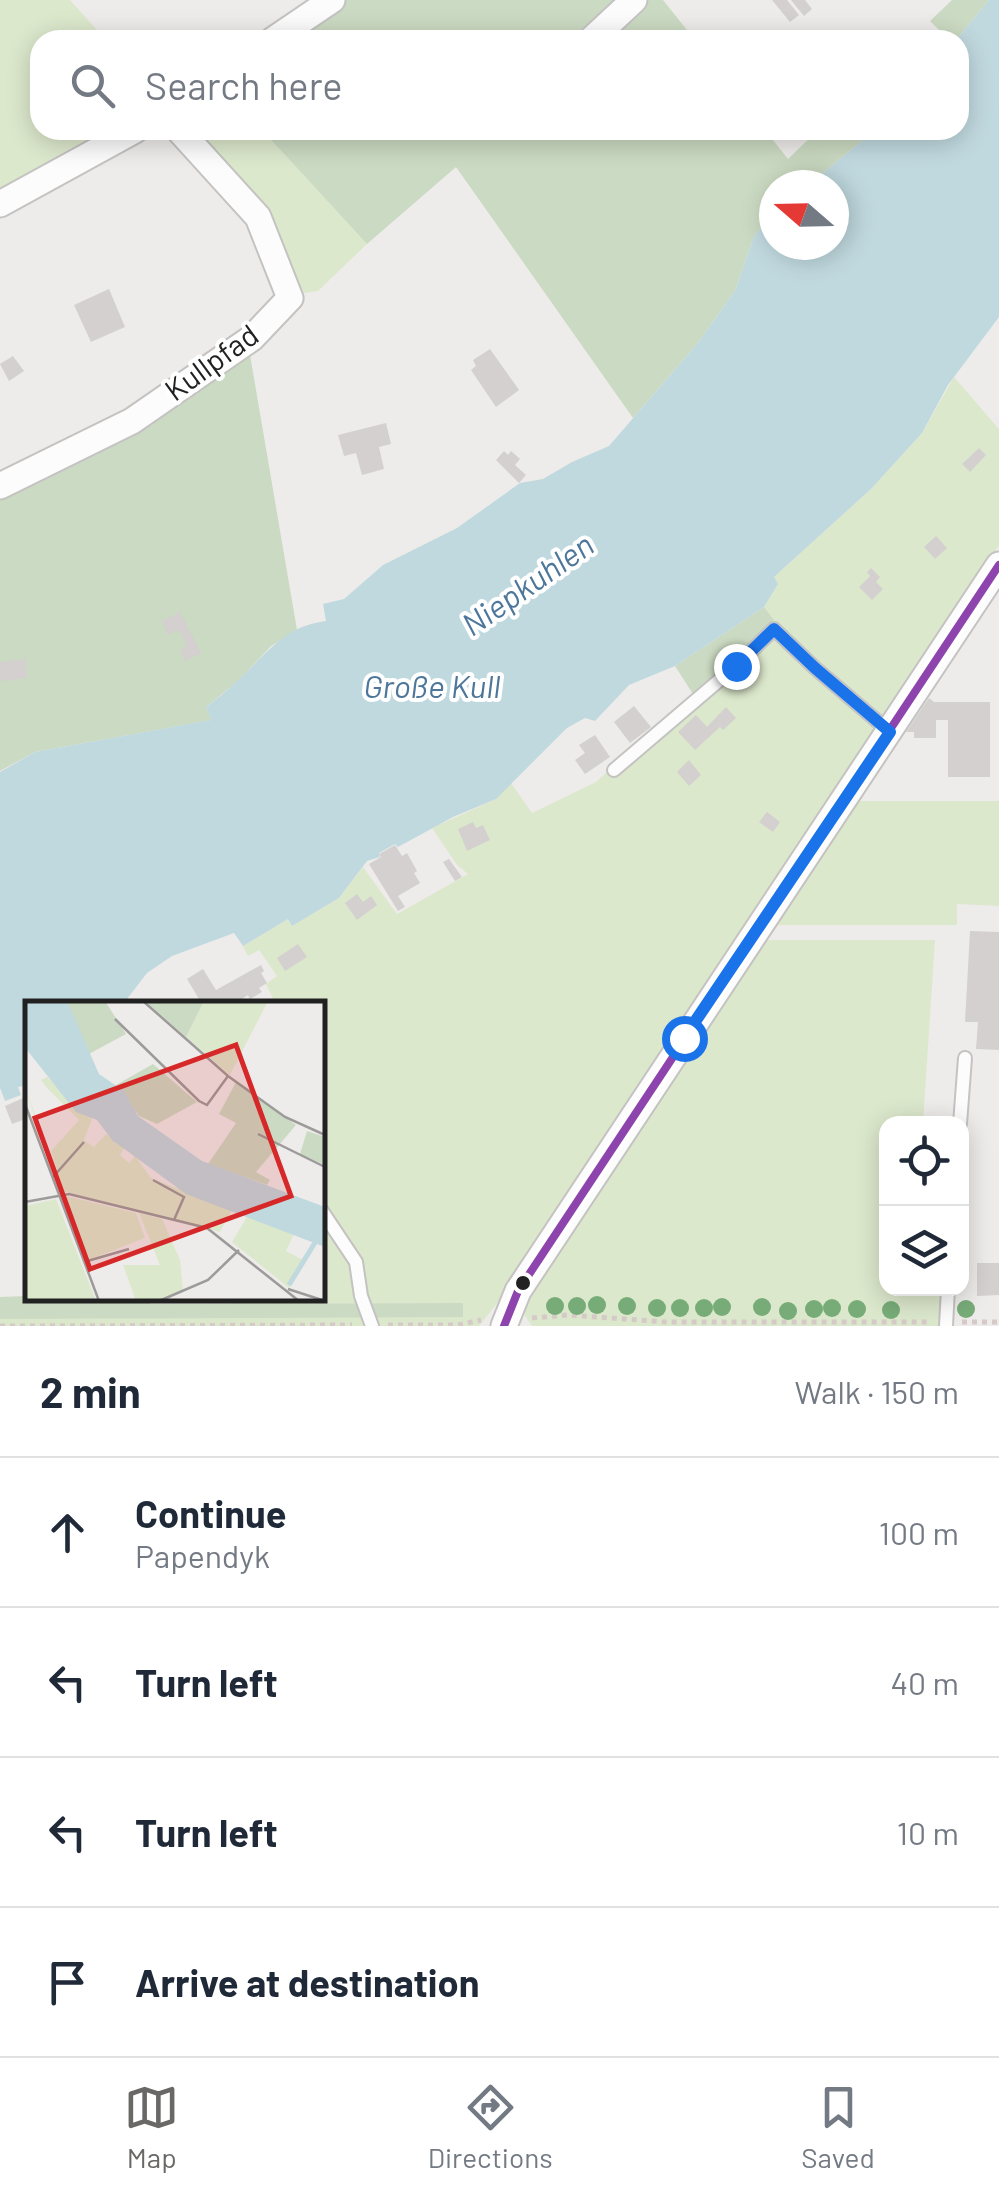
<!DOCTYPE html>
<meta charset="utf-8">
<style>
body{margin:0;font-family:Barlow,sans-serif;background:#f2f2f3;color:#1f2937}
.controls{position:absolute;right:30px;bottom:30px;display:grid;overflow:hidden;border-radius:20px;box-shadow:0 5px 25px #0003}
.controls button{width:90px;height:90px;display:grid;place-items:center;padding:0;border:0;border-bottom:2px solid #e0e1e3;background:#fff;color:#1f2937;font:50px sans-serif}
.compass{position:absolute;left:759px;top:170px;width:90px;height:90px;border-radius:50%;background:#fff;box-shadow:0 5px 25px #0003;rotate:290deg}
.stop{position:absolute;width:30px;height:30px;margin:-22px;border:8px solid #1a73e8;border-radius:50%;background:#fff}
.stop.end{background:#1a73e8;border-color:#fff;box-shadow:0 2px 10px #0008}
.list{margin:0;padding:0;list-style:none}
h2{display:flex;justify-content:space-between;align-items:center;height:130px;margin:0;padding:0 40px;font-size:42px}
h2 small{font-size:32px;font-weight:400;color:#747a83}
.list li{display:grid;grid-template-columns:65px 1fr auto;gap:30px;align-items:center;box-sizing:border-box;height:150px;padding:0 40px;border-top:2px solid #e0e1e3}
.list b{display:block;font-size:38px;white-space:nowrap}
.list p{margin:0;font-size:32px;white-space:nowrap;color:#747a83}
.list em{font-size:32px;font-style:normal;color:#747a83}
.icon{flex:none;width:55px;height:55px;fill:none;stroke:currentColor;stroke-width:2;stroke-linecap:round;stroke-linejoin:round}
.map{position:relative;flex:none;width:999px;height:1326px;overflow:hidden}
.search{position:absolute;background:#fff;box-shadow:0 5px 25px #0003;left:30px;right:30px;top:30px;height:110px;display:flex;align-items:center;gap:25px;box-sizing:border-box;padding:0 35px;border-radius:30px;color:#747a83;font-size:38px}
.sheet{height:730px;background:#fff}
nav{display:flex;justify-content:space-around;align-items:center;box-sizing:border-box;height:140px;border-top:2px solid #e0e1e3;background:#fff;font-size:28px;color:#747a83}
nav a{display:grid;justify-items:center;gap:5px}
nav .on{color:#696867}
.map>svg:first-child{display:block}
</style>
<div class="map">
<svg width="999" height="1326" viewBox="0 0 999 1326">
<rect width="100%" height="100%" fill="#eeecea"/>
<!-- grass -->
<g fill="#dce8cc">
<polygon points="0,0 70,0 106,40 40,40 40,130 115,130 0,194"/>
<polygon points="192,130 262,130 367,244 318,291 303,293"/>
<polygon points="954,377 999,429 999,545 498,1302 479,1326 0,1326 0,1319 463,1316 462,1303 231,1304 229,1299 322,1298 322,1004 275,1003 266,984 277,976 259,950 248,956 243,946 288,919 292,926 339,898 363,867 397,914 468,874 457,865 432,828 496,799 511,783 532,813 596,782 774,621 764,607 778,584 773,578 871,489 922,433"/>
<polygon points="859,801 999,801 999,906 957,904 957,925 777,925"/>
<polygon points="766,940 935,940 923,1123 886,1124 886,1288 945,1289 943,1326 532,1326 523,1313 525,1303"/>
</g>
<!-- forest -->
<g fill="#cbdac2">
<polygon points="344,0 615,0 569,40 285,40"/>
<polygon points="649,0 663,0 695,40 602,40"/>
<polygon points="952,0 989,0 956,40 949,40 930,21"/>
<polygon points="262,130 765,130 788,159 818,130 875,130 823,173 804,185 774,185 774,212 754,236 735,291 697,344 633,418 456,167 367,244"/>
<polygon points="249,349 297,630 271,646 238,681 206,707 212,720 35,752 0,771 0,490"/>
<polygon points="764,607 774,620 693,694 675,666"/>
<polygon points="27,1296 28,1298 150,1299 150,1304 463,1303 463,1317 0,1319 0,1297"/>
</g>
<!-- water -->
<path fill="#c0d9df" d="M989 0H999V317L948 385 922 433 871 489 774 577 778 584 764 607 675 666 629 685 595 721 585 718 567 728 496 799 453 817 398 847 395 844 379 853 380 857 367 861 339 898 292 926 288 919 243 946 234 933 172 956 147 973 124 1003 28 1004 27 1085 18 1087 21 1095 5 1101 0 1088V772L35 752 211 720 206 707C216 699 227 691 236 682 266 655 283 626 326 621L323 604 344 599 383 565 457 528 520 483 543 479 572 462 609 446 697 344 735 291 754 236 774 212V245H834V185H804L823 173 875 130H959V40H956Z"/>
<!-- building -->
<g fill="#d3d0cf">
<polygon points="772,0 787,0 799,15 790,22"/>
<polygon points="791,0 805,0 812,9 804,16"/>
<polygon points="109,289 125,327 91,342 74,305"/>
<polygon points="490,349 519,390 496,407 471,370 476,366 473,360"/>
<polygon points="13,356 24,371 9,381 0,364"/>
<polygon points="386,423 391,444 379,447 384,469 362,475 356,453 344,456 338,435"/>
<polygon points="979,448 986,455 970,472 962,464"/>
<polygon points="504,451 508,455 511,451 520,459 515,465 526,475 519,483 496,460"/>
<polygon points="936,536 947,548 935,559 924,547"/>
<polygon points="871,568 880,577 876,582 883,589 872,600 859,587 870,576 867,572"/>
<polygon points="180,612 201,653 185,661 180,649 187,646 179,630 168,635 162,621"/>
<polygon points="25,659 27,678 0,681 0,662"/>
<polygon points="929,698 934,702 990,702 990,777 948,777 948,720 936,720 936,738 914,738 914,732 906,732"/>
<polygon points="634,706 651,727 630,743 614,722"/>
<polygon points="726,707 736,718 723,730 720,727 695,750 678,732 696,715 707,727"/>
<polygon points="595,735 610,757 585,774 575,760 585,753 579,745"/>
<polygon points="689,760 701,775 689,786 677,772"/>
<polygon points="767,812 780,822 773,832 759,822"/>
<polygon points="473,822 476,828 483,825 490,840 467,851 458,829"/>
<polygon points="395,845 402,856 407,853 417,871 414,873 420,883 398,896 405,907 398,911 369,864 381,857 379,854"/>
<polygon points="449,859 462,877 455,881 443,862"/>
<polygon points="357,894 363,902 371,896 377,905 357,920 345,903"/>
<polygon points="970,931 999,932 999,1050 976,1049 978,1022 965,1022"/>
<polygon points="298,944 307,957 285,971 277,958"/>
<polygon points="261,965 264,971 261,973 267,983 259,988 262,992 250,999 248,995 234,1004 202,1004 187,979 203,969 216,990"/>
<polygon points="28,1096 28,1118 12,1124 5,1106"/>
<polygon points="977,1263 999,1263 999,1295 977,1296"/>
</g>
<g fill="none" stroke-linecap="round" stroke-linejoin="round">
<!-- lane casing -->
<g stroke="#c4c3c2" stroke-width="16">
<g id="lane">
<polyline points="614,770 736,666 774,629 815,668 890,732"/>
<polyline points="960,1124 965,1058"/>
<polyline points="322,1211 356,1262 361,1296 372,1326"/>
<polyline points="946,1326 948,1288"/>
</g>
</g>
<!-- street casing -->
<g stroke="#c4c3c2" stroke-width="29">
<g id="street">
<polyline points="273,40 332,0"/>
<polyline points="591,40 634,0"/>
<polyline points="0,204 135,130"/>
<polyline points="0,486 132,421 252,338 290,298 258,217 179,130"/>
<polyline points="504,1326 518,1291 999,565"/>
</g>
</g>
<!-- path -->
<g stroke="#d6cac9" stroke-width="5" stroke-dasharray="5 5" stroke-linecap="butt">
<polyline points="532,1318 568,1315 667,1322 931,1322"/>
<polyline points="962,1322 999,1322"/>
<polyline points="388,1325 458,1325 481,1320"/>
<polyline points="0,1326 352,1325"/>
</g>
<!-- lane -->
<use href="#lane" stroke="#fcfcfc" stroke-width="12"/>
<!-- street -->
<use href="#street" stroke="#fcfcfc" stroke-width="25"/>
<!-- bus-1 casing -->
<g stroke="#fff" stroke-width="15">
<polyline id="bus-1" points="504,1326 518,1291 999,565"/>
</g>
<!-- bus-1 -->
<use href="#bus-1" stroke="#8e44ad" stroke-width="8"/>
</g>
<!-- trees -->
<g fill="#77ac78">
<circle cx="597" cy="1305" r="9"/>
<circle cx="555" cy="1306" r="9"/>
<circle cx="577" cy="1306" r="9"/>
<circle cx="627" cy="1306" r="9"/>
<circle cx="722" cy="1307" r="9"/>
<circle cx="762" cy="1307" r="9"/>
<circle cx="657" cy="1308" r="9"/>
<circle cx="680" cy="1308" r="9"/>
<circle cx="704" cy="1308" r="9"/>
<circle cx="832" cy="1308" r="9"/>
<circle cx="814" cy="1309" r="9"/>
<circle cx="857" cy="1309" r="9"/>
<circle cx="966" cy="1309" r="9"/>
<circle cx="891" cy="1310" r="9"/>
<circle cx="788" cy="1311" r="9"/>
</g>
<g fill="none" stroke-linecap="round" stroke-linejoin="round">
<!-- route -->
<polyline stroke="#1a73e8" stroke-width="12" points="684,1038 890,732 815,668 774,629 736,666"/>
</g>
<!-- markers -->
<circle fill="#212121" stroke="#fff" stroke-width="4" cx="523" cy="1283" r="9"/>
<g text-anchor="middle" stroke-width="8" stroke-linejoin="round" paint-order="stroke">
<!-- street labels -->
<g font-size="30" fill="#212121" stroke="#fff">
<text transform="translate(212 363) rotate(-36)" y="10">Kullpfad</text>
</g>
<!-- water labels -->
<g font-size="32" font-style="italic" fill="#4d779a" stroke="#fff">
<text transform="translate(528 585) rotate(-35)" y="11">Niepkuhlen</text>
<text x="432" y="698">Große Kull</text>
</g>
</g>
<!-- overview -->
<g transform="translate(25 1001)">
<rect width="300" height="300" fill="#eeecea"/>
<path d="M179 0H243L205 74 161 36ZM22 76 67 118 59 139 69 146 81 133 100 146 95 154 104 162 110 155 126 177 207 209 195 231 34 189 0 86 37 186 26 150 54 119 22 87 16 79ZM41 195 111 212 120 237 61 260ZM31 198 71 300H0V205ZM114 212 137 218 155 259 158 290 131 300H111L98 264H135ZM223 214 269 233 261 250 278 259 291 242 264 287 207 241Z" fill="#dce8cc"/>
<path d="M42 0H80L101 33 62 54ZM120 0H179L161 36ZM128 63 172 101 132 123 114 115 91 84ZM211 81 271 124 231 171 245 179 242 184 183 163 211 122 194 113ZM282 130 300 136V164L275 153Z" fill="#cbdac2"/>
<path d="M0 0H42L74 73 99 90 113 115 177 160 300 206V246L161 193 87 139 72 119 51 111 2 49Z" fill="#c0d9df"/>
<path fill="none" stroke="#c0d9df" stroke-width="5" d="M264 284 291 240"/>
<path fill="none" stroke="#9c9b9a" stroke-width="2.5" d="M118 0 203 75 260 116 300 134M90 18 174 100 182 104 203 75M0 103 74 300M233 133 300 166M28 176 59 141M128 179 159 196 149 219M0 201 44 193 182 227 274 300M59 261 104 248M263 288 300 300M134 300 183 279 214 249"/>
<path fill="#d62828" fill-opacity="0.15" stroke="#d62828" stroke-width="5" d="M211 44 266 195 65 268 10 117Z"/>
<rect width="300" height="300" fill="none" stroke="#212121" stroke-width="5"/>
</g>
</svg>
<div class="controls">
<button><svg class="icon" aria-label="locate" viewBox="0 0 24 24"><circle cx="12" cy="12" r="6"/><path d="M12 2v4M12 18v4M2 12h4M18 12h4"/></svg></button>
<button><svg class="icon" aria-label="layers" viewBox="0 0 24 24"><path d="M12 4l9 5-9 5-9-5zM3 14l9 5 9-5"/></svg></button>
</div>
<svg class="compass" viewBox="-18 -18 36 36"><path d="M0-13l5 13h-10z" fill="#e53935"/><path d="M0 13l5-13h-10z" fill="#747a83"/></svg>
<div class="stop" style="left:684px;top:1038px"></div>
<div class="stop end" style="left:736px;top:666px"></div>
<div class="search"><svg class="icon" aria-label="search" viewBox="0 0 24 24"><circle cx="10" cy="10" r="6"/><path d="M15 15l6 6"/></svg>Search here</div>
</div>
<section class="sheet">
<h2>2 min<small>Walk · 150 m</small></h2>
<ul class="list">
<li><svg class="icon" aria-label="ahead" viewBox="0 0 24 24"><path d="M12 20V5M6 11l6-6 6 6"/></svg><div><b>Continue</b><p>Papendyk</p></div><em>100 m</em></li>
<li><svg class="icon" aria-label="left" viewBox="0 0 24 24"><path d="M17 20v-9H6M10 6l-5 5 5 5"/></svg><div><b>Turn left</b></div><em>40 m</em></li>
<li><svg class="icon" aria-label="left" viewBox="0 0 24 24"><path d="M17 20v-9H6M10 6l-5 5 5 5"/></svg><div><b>Turn left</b></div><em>10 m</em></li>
<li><svg class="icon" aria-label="arrive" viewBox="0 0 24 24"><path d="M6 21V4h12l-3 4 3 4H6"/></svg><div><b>Arrive at destination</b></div></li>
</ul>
</section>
<nav>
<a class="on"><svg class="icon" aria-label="map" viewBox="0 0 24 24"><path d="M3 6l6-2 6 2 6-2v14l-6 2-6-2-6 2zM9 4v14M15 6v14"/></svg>Map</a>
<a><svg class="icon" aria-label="directions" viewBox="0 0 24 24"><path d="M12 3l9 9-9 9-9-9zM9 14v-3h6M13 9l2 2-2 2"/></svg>Directions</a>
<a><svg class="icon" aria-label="saved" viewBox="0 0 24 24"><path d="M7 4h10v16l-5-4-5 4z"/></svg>Saved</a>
</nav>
